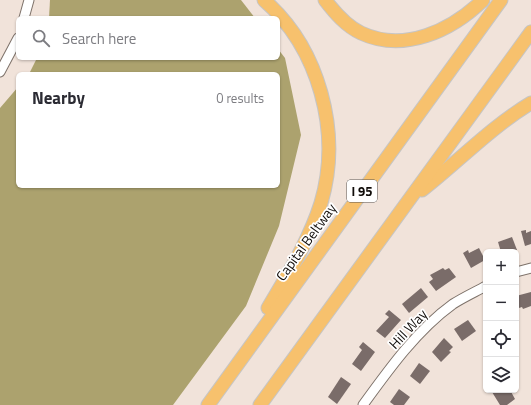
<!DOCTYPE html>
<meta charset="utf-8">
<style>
body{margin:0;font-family:"Titillium Web",sans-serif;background:#f2f2f3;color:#2b2b33}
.controls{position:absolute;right:12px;bottom:12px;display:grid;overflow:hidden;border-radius:6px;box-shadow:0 1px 3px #0004}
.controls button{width:36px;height:36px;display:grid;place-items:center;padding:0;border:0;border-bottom:1px solid #e1e1e2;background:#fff;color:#2b2b33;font:20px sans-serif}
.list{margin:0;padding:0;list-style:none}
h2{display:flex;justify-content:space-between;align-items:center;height:52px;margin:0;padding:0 16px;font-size:17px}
h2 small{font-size:13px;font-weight:400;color:#7c7c81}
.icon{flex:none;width:22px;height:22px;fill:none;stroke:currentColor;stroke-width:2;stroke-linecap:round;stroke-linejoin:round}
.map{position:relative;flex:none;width:531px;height:405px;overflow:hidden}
.search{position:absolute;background:#fff;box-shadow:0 1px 3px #0004;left:16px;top:16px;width:264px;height:44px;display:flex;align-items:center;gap:10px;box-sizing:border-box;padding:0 14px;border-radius:6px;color:#7c7c81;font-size:15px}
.panel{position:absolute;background:#fff;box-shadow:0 1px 3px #0004;left:16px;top:72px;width:264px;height:116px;border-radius:6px}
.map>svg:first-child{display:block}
</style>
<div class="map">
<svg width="531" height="405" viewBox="0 0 531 405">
<rect width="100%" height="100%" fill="#f1e3da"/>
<!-- forest -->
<g fill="#aca26e">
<polygon points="50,0 241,0 255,18 49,18"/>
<polygon points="278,49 285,58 301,135 279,226 246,306 173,405 0,405 0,108 18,87 18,186 278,186 278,74 29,74 37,58 278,58"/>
</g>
<!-- building -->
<g fill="#7a6c69">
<polygon points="526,230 526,233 531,231 531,244 525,246 521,231"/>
<polygon points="512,237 517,250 501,252 498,242"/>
<polygon points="479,248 485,260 471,268 463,253 468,250 469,253"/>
<polygon points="443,268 445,270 449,268 456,277 436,291 429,282 433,279 430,275"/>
<polygon points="421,288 428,297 409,313 402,304"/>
<polygon points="531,292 531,306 523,309 522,307 516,309 516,296"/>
<polygon points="389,310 401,320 385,338 376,331 389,317 385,314"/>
<polygon points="468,320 476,331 462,341 454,329"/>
<polygon points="444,338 453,347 449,351 451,352 441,362 432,352"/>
<polygon points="363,342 375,352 361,371 352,364 362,350 359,347"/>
<polygon points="419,363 430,371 420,384 410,376"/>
<polygon points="341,377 351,384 337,404 328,397"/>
<polygon points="399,389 410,397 404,405 394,405 390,402"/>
<polygon points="495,390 500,390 501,392 510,390 515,399 507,405 500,405 492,392"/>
</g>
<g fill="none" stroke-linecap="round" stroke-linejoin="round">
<!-- minor casing -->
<g stroke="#7e726a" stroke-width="11">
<g id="minor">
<polyline points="24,18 29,0"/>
<polyline points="0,72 18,38"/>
<polyline points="516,272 531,268"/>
<path d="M363 405C389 369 417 330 453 304 464 297 475 292 486 286"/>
</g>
</g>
<!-- highway casing -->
<g stroke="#c6c5c4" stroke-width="15">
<g id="highway">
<path d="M264 0C319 48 342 132 321 203 309 241 288 274 268 308"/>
<path d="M325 0C335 13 346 26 361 33 404 53 451 31 483 0"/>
<path d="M422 190C459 161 491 127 531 103"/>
<polyline points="208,405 501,0"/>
<polyline points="260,405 531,32"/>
</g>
</g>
<!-- minor -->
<use href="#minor" stroke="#fff" stroke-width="9"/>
<!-- highway -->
<use href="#highway" stroke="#f7c16d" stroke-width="13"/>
</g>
<g text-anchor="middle" stroke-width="3.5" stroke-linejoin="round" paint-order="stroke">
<!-- shield labels -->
<rect fill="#fff" stroke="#585553" stroke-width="1" x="347" y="180" width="30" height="22" rx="3"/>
<g font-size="13" font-weight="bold" fill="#100c09">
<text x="362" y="196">I 95</text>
</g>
<!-- street labels -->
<g font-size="14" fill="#100c09" stroke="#fff">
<text transform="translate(306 242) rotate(-54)" y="5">Capital Beltway</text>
<text transform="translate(408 329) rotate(-47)" y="5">Hill Way</text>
</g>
</g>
</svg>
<div class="controls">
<button>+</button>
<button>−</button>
<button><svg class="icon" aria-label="locate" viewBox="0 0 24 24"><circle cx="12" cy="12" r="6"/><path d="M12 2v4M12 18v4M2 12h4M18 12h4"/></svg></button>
<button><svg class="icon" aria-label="layers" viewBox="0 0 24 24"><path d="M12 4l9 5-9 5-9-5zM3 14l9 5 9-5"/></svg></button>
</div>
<div class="search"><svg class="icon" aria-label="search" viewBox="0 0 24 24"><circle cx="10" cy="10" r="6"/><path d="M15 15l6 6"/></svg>Search here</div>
<section class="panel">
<h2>Nearby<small>0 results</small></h2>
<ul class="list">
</ul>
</section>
</div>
